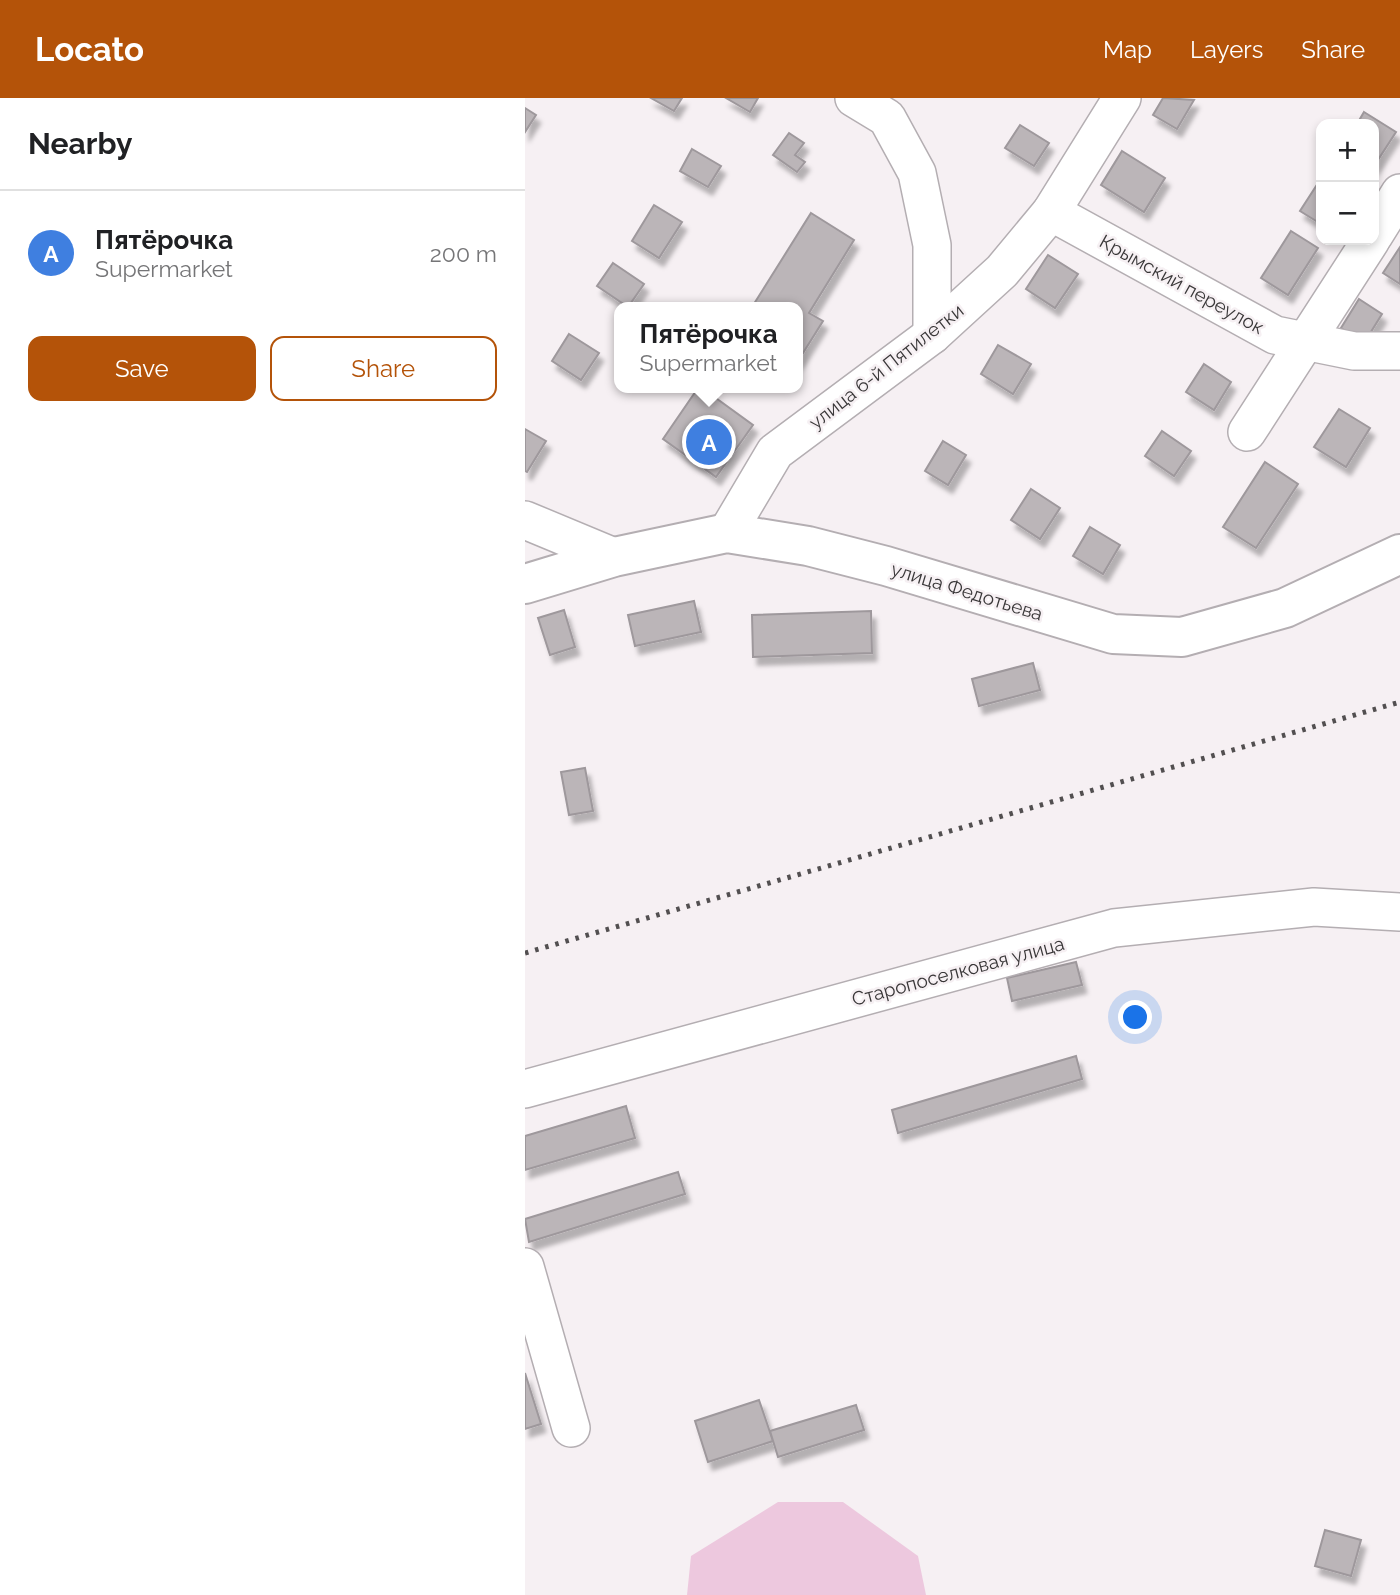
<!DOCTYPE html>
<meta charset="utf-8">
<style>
body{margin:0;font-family:Raleway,sans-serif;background:#f2f2f2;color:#202124}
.controls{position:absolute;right:21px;top:21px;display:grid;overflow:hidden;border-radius:14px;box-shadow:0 4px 10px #0003}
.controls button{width:63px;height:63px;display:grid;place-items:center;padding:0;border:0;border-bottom:2px solid #e0e0e0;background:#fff;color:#202124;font:35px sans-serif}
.you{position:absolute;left:611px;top:920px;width:24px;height:24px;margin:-18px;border:5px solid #fff;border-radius:50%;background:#1a73e8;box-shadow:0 0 0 10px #1a73e833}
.badge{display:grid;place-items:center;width:46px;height:46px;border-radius:50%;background:#b45309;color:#fff;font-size:23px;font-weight:700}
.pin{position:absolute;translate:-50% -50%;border:4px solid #fff;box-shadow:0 2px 7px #0006}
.popup{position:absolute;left:89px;top:204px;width:189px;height:91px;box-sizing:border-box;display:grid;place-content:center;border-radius:14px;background:#fff;filter:drop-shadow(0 2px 5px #0005);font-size:23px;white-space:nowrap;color:#757577}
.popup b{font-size:26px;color:#202124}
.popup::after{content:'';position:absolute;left:50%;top:100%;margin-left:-14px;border:14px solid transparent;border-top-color:#fff}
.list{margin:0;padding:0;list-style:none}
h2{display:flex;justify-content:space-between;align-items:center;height:91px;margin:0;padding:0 28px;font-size:30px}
h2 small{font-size:23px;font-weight:400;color:#757577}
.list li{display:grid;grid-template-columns:46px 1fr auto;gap:21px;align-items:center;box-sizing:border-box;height:126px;padding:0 28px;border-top:2px solid #e0e0e0}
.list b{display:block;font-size:26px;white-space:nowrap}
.list p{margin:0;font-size:23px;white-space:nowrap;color:#757577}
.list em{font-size:23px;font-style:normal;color:#757577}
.actions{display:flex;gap:14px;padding:21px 28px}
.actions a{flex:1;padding:16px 0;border:2px solid #b45309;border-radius:14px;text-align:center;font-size:24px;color:#b45309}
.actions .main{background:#b45309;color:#fff}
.map{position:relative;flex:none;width:875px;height:1497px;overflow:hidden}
header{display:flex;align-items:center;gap:42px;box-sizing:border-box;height:98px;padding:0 35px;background:#b45309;color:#fff}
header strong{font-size:33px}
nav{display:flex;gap:38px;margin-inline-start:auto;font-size:24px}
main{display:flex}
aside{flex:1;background:#fff}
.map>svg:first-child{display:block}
</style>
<header>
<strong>Locato</strong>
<nav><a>Map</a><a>Layers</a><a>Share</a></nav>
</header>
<main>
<aside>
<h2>Nearby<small></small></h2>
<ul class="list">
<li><span class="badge" style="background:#3f7fe0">A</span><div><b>Пятёрочка</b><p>Supermarket</p></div><em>200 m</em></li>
</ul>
<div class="actions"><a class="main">Save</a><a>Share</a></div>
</aside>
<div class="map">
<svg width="875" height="1497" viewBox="0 0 875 1497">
<defs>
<filter id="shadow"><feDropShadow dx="4.5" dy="8" stdDeviation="2" flood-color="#0004"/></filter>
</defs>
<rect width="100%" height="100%" fill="#f6f0f3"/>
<!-- green -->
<polygon fill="#edc8de" points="253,1404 318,1404 393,1458 401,1497 162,1497 166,1458"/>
<!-- building -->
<g fill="#bbb5b8" stroke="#9e989c" stroke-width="2" filter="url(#shadow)">
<polygon points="126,0 157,0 149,13"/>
<polygon points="201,0 233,0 225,14"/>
<polygon points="638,0 669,2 652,31 628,17"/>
<polygon points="0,10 11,17 0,34"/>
<polygon points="839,14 871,34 849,68 849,26 832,26"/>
<polygon points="495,27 524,45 509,68 480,50"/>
<polygon points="264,35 279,45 270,57 280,64 272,74 248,57"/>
<polygon points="167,51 196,68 183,89 155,73"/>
<polygon points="597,53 640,80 619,114 576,87"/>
<polygon points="795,82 796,82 796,126 775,113"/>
<polygon points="129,107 157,124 134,160 107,143"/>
<polygon points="286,115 329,142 284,215 298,223 273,263 273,209 227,209"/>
<polygon points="766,133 793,150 763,197 736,180"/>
<polygon points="875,149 875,186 858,175"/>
<polygon points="523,157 553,176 530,210 501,191"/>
<polygon points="88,165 119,186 103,209 72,188"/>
<polygon points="834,201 857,216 839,245 816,230"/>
<polygon points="44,236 74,255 56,282 27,263"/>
<polygon points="473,247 506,266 488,296 456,276"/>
<polygon points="679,266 706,284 689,312 661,294"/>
<polygon points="173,290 177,290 228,327 191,379 138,341"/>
<polygon points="814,311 845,330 821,369 789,349"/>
<polygon points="0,331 21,343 2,374 0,373"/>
<polygon points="637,333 666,353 649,378 620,358"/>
<polygon points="418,343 441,357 423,387 400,373"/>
<polygon points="740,364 773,386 731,450 698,429"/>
<polygon points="506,391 535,410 515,441 486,422"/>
<polygon points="565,429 595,447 578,476 548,458"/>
<polygon points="169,503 176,534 110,548 103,517"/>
<polygon points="39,512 50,549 25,557 13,520"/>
<polygon points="346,513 347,555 228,559 227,517"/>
<polygon points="508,565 515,592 454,608 447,581"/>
<polygon points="60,670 68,713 44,717 36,674"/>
<polygon points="551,864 557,887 487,903 482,880"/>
<polygon points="551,958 557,981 373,1035 367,1012"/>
<polygon points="101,1008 110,1040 0,1072 0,1038"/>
<polygon points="153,1074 160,1096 4,1144 0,1121"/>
<polygon points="0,1275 16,1326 0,1331"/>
<polygon points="234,1302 248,1343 183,1364 170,1323"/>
<polygon points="331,1307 339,1332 253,1359 245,1333"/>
<polygon points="800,1432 836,1442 826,1478 790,1468"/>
</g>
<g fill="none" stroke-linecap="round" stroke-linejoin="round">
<!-- minor casing -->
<g stroke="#b4aeb2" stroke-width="40">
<g id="minor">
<polyline points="329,0 362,20 392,75 407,147 407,237"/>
<polyline points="526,114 750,237 829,253 875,253"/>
<polyline points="849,137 875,95"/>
<polyline points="722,334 846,142"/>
<polyline points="0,422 89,459"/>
<polyline points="202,435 250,354 407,237 477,173 526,114 597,0"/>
<polyline points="0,991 589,830 789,809 875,814"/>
<polyline points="0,1169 46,1330"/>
</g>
</g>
<!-- major casing -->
<g stroke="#b4aeb2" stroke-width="42">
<polyline id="major" points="0,486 89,459 202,435 283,448 361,468 588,536 657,539 760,510 875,456"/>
</g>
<!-- minor -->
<use href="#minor" stroke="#fff" stroke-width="37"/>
<!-- major -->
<use href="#major" stroke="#fff" stroke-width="38"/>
<!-- rail -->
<polyline stroke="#524f50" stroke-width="5" stroke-dasharray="3.5 7" stroke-linecap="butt" points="0,855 875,604"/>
</g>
<g text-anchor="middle" stroke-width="5" stroke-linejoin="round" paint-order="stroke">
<!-- street labels -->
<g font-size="19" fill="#393738" stroke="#f6f0f3">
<text transform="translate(657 186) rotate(29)" y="7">Крымский переулок</text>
<text transform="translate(361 268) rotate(-38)" y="7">улица 6-й Пятилетки</text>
<text transform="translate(442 493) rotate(17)" y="7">улица Федотьева</text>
<text transform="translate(433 873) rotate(-15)" y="7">Старопоселковая улица</text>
</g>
</g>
</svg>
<div class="controls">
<button>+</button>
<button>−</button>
</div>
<div class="you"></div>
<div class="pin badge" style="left:184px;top:344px;background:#3f7fe0">A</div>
<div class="popup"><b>Пятёрочка</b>Supermarket</div>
</div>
</main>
